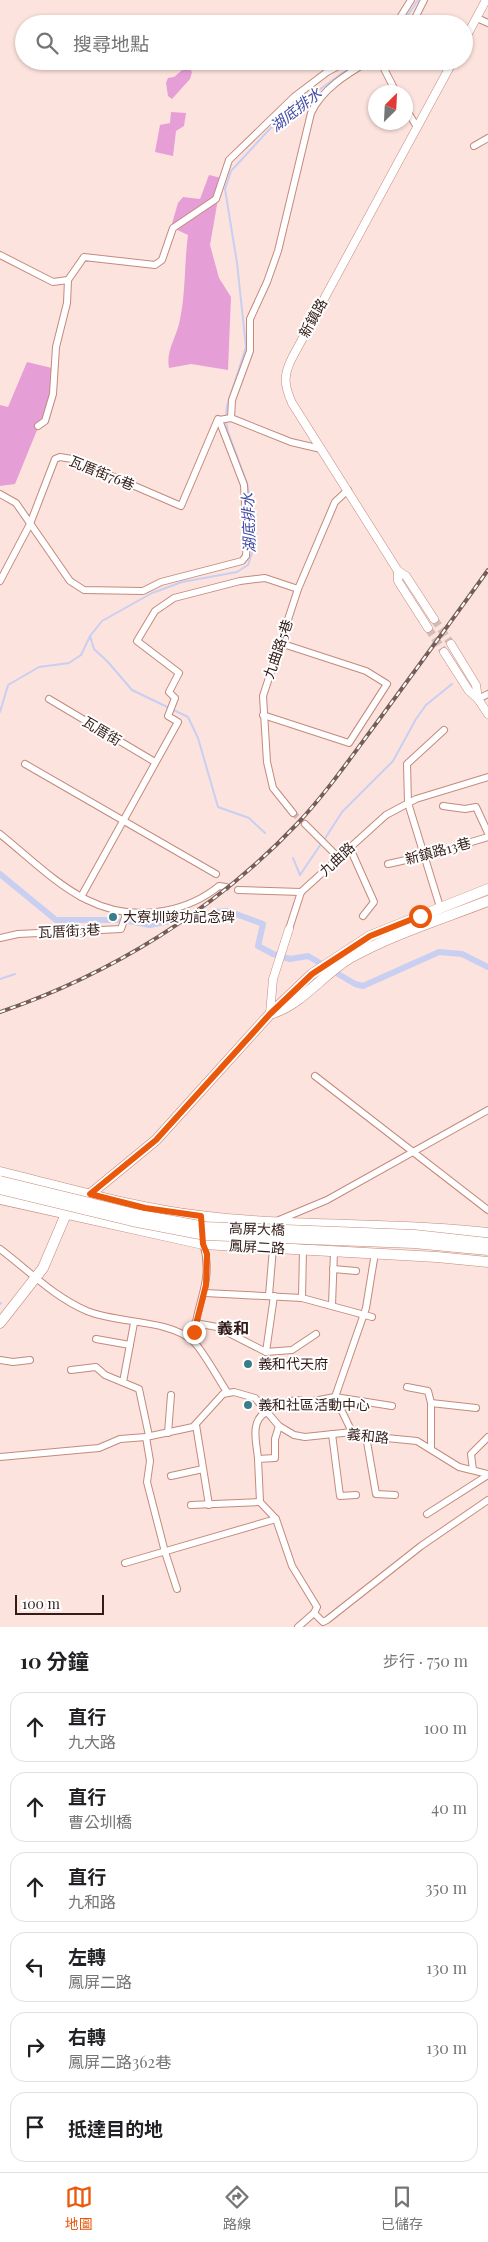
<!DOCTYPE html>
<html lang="zh-TW">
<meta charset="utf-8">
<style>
body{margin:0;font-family:"Playfair Display","Noto Sans TC",serif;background:#f2f2f2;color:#202124}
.compass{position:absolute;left:368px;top:85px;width:45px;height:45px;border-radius:50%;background:#fff;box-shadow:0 1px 4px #0004;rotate:24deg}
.scale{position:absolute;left:15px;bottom:12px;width:89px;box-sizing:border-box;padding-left:5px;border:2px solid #331c17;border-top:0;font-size:14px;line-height:18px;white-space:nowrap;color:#331c17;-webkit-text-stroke:4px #fff;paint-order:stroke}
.stop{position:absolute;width:15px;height:15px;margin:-11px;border:4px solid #ea580c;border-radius:50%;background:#fff}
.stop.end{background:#ea580c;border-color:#fff;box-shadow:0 1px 5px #0008}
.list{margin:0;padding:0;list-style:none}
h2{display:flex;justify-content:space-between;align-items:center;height:65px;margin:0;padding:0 20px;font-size:21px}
h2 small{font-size:16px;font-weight:400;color:#757577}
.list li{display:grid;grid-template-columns:32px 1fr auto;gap:15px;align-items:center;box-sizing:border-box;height:70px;margin:0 10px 10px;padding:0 10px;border:1px solid #e0e0e0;border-radius:15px}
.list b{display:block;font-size:19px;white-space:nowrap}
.list p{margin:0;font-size:16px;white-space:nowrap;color:#757577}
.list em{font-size:16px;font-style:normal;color:#757577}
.icon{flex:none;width:28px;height:28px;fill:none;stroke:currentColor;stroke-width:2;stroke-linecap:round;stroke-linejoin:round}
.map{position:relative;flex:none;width:488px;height:1627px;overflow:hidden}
.search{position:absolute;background:#fff;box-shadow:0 1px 4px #0004;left:15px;right:15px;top:15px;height:55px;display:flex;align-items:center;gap:12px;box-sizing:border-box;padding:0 18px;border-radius:28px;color:#757577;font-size:19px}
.sheet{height:545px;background:#fff}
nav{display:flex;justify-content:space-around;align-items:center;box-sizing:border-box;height:70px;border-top:1px solid #e0e0e0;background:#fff;font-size:14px;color:#757577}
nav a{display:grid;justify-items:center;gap:2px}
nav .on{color:#ea580c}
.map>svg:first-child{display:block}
</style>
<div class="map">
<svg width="488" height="1627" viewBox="0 0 488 1627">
<rect width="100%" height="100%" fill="#fde3dd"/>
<!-- green -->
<g fill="#e69ed6">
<polygon points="187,66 192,72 190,79 172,99 168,96 166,83 168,78 174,77"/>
<polygon points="171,112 186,113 184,126 176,131 173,156 155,152 160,125 170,123"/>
<path d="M209 175 226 179 218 199 210 245 219 278 231 297 228 370 191 364 169 368C166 351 175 340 179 324 186 294 184 265 188 235L171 227 178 203 183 197 200 199Z"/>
<polygon points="27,362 52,368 53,391 15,484 0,486 0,405 8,407"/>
</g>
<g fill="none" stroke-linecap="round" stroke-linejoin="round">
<!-- stream -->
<g stroke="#c8cff1" stroke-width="2">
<polyline points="402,24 418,0"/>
<polyline points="226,416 227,406 246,347 237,263 225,189 231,171 279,119 341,74 362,61"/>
<polyline points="226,421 228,432 247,483 251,505 252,553 248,565 237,572 182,582 152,593 102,621 90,636 94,649 108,662 132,690 188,717 198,738 218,807 249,818 265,833"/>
<polyline points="0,712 8,685 39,667 69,663 81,655 90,636"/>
<polyline points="324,840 342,812 393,761 416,719 426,705 452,684"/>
<polyline points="293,858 300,875"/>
<polyline points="300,875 321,844"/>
<polyline points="0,979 15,974"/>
<polyline points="0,1304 1,1303"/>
</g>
<!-- canal -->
<g stroke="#c8cff1" stroke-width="6">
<polyline points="0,874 56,920 117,920"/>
<polyline points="214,912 228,911 263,924 258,946 273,954 290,959 308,956 355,984 363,986 439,952 462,954 488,967"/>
<polyline points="129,921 150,925 169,921"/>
</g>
<!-- minor-tunnel -->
<polyline stroke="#d5bbb5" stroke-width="6" stroke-dasharray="6 3" stroke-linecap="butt" points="293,813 305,824"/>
<!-- tertiary-tunnel -->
<g stroke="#d5bbb5" stroke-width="8" stroke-dasharray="8 4" stroke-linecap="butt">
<polyline points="434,619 451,644"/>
<polyline points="428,628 444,652"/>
</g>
<!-- minor casing -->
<g stroke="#c48a7b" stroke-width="8">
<g id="minor">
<polyline points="477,18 488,23"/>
<polyline points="396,24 411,0"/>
<polyline points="412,24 424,0"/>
<polyline points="380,61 396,92"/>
<polyline points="406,109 417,127"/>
<polyline points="474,146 488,138"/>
<polyline points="0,255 53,282 68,280 84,257 155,265 162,260 173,228 216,199 229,160 294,97 327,72 348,61"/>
<path d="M231 418 232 400 250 351V319L267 282 278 251 311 113C322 89 347 74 369 61"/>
<polyline points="219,420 231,418 291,442 321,449"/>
<polyline points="38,426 45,421 53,394 56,347 67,303 68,280"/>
<polyline points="0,494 16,503 70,581 84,590 143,591 161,582 242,561 246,556 247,541 244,485 219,420"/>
<polyline points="0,581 30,524 55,459 60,457 72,459 181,506 218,419"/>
<polyline points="49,699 155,762"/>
<polyline points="478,699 488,694"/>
<polyline points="263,715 349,743 387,684 366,671 280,643"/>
<polyline points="25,764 216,874"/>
<polyline points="443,806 465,809 476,807 488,833"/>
<polyline points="293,813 273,788 267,762 263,696 298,589 335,502 348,490"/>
<polyline points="305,824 338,857"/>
<path d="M0 834C51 875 92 924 164 911 185 907 202 900 219 886L226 887"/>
<polyline points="349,846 374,902 363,916"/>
<polyline points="388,864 424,856 488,837"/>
<polyline points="238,890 301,892"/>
<polyline points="81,897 178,722 168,716 175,698 169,692 179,673 137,641 155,611 174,598 240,581 265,578 298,589"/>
<polyline points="440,907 408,803 407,764 444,730"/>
<polyline points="289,929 301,892 386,815 416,799 488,777"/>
<polyline points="0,938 18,934 121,929 127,912"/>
<polyline points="315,1076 488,1210"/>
<polyline points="279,1220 327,1200 488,1110"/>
<path d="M0 1249C28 1270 54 1297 87 1311 119 1324 168 1319 193 1341 202 1349 219 1380 227 1392"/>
<polyline points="333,1269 356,1271"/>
<polyline points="205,1293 302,1298 372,1317"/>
<polyline points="269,1295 273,1248"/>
<polyline points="302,1298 303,1250"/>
<polyline points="332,1305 334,1252"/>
<polyline points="195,1323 217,1327 266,1352 292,1350 316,1334"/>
<polyline points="96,1339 130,1345"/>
<path d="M194 1341C194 1304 215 1284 203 1243"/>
<polyline points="266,1352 274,1296"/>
<polyline points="0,1360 13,1362 30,1360"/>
<polyline points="71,1370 96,1367 105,1375 139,1389 149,1436"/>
<polyline points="123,1382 134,1323"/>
<polyline points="407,1387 428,1391 431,1403 431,1449"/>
<polyline points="431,1403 476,1408"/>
<polyline points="262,1406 297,1400 308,1402 335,1397 392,1406"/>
<polyline points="196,1425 209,1505"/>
<polyline points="279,1426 275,1439 275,1458 258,1459 260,1502 276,1519 292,1566 317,1607 314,1613 298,1627"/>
<polyline points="352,1432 335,1397 366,1308 374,1259"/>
<polyline points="168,1433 171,1395"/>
<polyline points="332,1434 340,1496 356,1495"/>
<polyline points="366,1436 376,1494 395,1495"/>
<polyline points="146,1437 150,1461 147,1482 165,1552 177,1589"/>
<polyline points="0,1457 99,1448 120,1439 146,1437 193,1427 223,1394 234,1392 255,1398 279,1426 294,1435 305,1437 352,1432 366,1436 417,1441 459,1467 488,1474"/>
<path d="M258 1459C257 1444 249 1420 267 1412"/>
<polyline points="473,1470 471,1454 488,1437"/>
<polyline points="171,1476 203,1469"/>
<polyline points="191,1505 260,1502"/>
<polyline points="427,1514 488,1475"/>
<polyline points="125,1563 276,1519"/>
<polyline points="314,1613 323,1622 327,1620 421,1546 488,1500"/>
</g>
</g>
<!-- tertiary casing -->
<g stroke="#c48a7b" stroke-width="9">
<g id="tertiary">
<polyline points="464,41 486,0"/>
<polyline points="398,571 398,581 428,628"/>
<path d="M434 619 406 576 398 571 292 403C284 385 283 376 292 358L453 61"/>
<polyline points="451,644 476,685 478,699"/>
<polyline points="444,652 469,691 478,699 488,714"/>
<polyline points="270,1014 273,979 289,929"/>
</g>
</g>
<!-- primary casing -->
<g stroke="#c48a7b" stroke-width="11">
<g id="primary">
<path d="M273 1013C303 1003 323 974 350 958 393 934 442 919 488 901"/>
<path d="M0 1172C66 1188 132 1208 200 1216 295 1228 392 1222 488 1233"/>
<polyline points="0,1199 203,1244 437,1257 488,1262"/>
<polyline points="0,1323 43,1268 66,1214 156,1140 270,1014 312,974 370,936 488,889"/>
</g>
</g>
<!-- minor -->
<use href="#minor" stroke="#fff" stroke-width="6"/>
<!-- tertiary -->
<use href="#tertiary" stroke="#fff" stroke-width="8"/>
<!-- primary -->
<use href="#primary" stroke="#fff" stroke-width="10"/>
<!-- rail casing -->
<g stroke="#765e58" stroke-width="4">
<path id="rail" d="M0 1012C112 974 216 909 297 824 328 791 354 753 381 717 417 668 453 619 488 570"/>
</g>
<!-- rail -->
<use href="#rail" stroke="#fff" stroke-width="2" stroke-dasharray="5.5" stroke-linecap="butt"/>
<!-- primary-bridge casing -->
<g stroke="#c48a7b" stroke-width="11" stroke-linecap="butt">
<g id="primary-bridge">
<polyline points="0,1181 135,1214 205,1227 415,1235 488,1243"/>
<polyline points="0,1189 132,1221 205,1235 414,1243 488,1250"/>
</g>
</g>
<!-- primary-bridge -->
<use href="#primary-bridge" stroke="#fff" stroke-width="10"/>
</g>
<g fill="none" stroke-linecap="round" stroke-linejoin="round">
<!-- route -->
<polyline stroke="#ea580c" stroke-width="6" points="194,1332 206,1285 207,1254 203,1244 201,1216 145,1208 90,1194 156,1140 270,1014 312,974 370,936 420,916"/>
</g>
<!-- markers -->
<g fill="#397d8c" stroke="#fff" stroke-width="2">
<circle cx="113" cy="917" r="5"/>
<circle cx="248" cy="1364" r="5"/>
<circle cx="248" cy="1405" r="5"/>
</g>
<g text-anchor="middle" stroke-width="4" stroke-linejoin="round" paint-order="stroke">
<!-- street labels -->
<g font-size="14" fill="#331c17" stroke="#fff">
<text transform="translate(313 318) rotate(-61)" y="5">新鎮路</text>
<text transform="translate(102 473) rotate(22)" y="5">瓦厝街76巷</text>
<text transform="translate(278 649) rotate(-71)" y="5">九曲路5巷</text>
<text transform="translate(102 731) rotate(31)" y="5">瓦厝街</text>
<text transform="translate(438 851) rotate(-15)" y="5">新鎮路13巷</text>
<text transform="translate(337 859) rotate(-43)" y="5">九曲路</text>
<text transform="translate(69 931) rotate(-3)" y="5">瓦厝街3巷</text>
<text transform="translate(257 1229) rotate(2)" y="5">高屏大橋</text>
<text transform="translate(257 1247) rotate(3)" y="5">鳳屏二路</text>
<text transform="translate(368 1436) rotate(6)" y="5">義和路</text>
</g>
<!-- poi labels -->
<g font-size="14" fill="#331c17" stroke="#fff" text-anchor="start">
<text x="123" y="922">大寮圳竣功記念碑</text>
<text x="258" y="1369">義和代天府</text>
<text x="258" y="1410">義和社區活動中心</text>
</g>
<!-- water labels -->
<g font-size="15" font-style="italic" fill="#424aa7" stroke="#fff">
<text transform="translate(296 110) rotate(-38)" y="5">湖底排水</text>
<text transform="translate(249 523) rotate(-92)" y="5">湖底排水</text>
</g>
<!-- quarter labels -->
<g font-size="16" font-weight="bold" fill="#331c17" stroke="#fff">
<text x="233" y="1334">義和</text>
</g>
</g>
</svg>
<svg class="compass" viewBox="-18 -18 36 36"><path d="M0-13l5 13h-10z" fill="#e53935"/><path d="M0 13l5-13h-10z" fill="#757577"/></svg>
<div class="scale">100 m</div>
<div class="stop" style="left:420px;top:916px"></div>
<div class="stop end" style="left:194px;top:1332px"></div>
<div class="search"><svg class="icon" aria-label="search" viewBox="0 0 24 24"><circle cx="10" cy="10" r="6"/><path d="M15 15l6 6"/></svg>搜尋地點</div>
</div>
<section class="sheet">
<h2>10 分鐘<small>步行 · 750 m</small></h2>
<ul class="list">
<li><svg class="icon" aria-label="ahead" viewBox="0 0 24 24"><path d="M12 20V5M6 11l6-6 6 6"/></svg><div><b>直行</b><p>九大路</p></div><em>100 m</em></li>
<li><svg class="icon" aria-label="ahead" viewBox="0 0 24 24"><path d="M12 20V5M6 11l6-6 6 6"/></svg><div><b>直行</b><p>曹公圳橋</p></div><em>40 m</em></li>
<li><svg class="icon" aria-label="ahead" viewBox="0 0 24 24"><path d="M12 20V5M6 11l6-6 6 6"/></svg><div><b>直行</b><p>九和路</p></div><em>350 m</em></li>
<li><svg class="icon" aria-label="left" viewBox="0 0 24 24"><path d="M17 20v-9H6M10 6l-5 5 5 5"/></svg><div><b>左轉</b><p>鳳屏二路</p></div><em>130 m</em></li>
<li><svg class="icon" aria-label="right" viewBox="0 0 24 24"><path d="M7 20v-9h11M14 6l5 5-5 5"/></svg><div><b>右轉</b><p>鳳屏二路362巷</p></div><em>130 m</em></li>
<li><svg class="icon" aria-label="arrive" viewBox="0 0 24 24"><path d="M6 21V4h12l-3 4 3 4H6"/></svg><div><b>抵達目的地</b></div></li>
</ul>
</section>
<nav>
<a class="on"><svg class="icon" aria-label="map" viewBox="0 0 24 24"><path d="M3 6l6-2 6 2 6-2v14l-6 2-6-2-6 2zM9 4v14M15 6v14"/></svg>地圖</a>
<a><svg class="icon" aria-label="directions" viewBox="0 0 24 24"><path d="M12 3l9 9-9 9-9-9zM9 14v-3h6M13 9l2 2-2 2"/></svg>路線</a>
<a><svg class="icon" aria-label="saved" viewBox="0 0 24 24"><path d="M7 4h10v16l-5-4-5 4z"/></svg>已儲存</a>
</nav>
